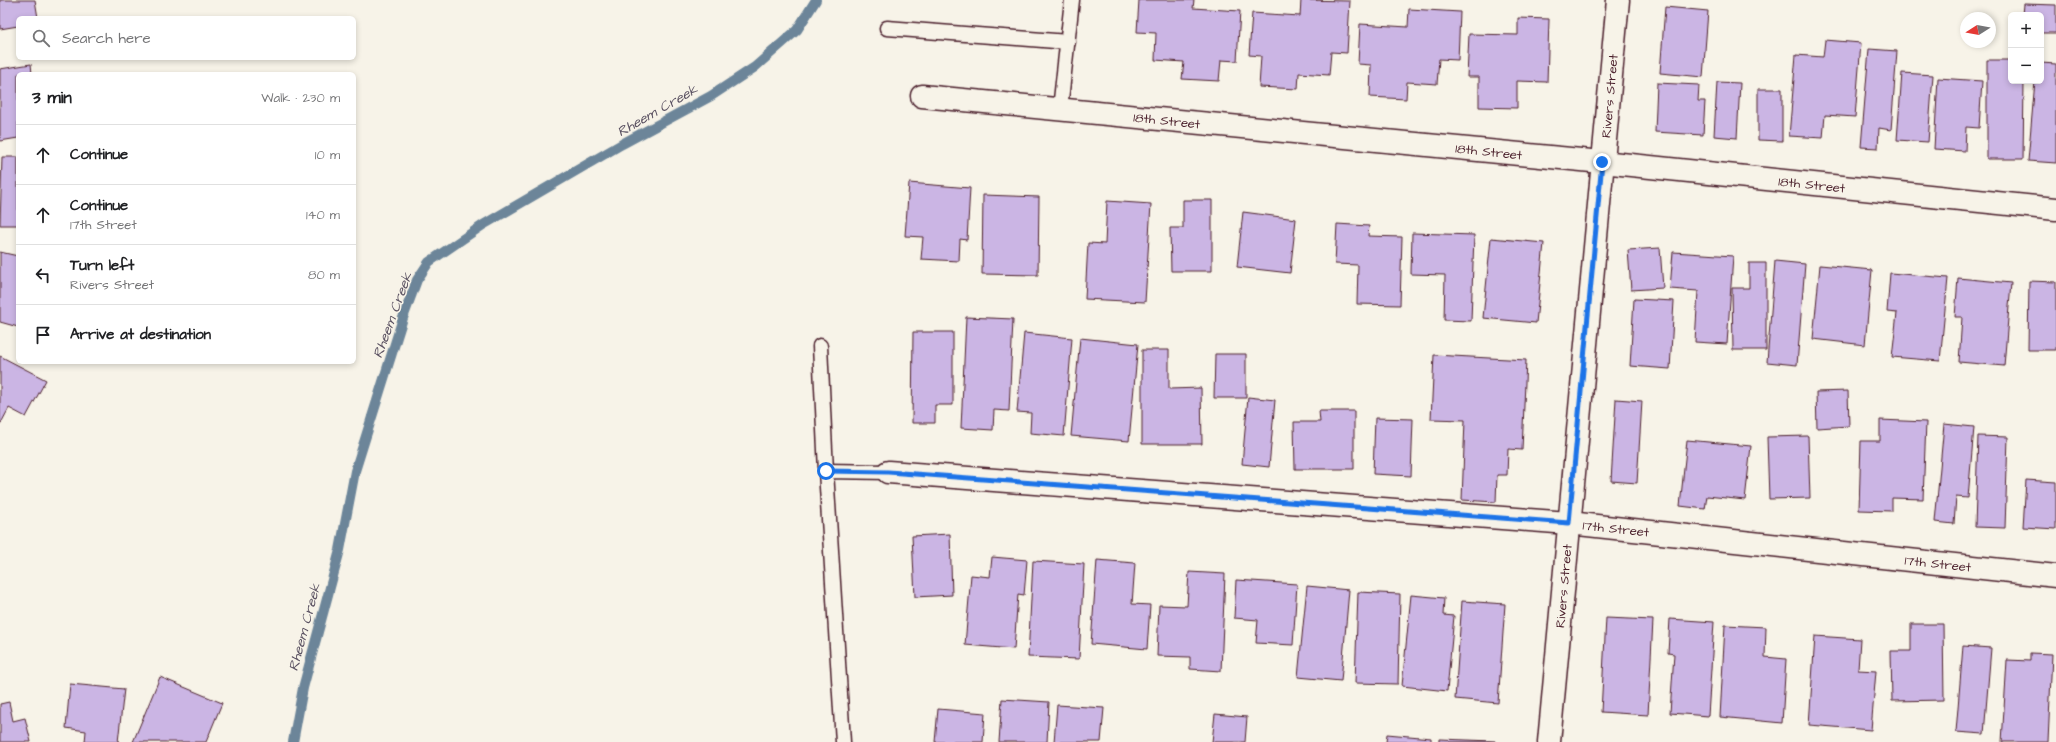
<!DOCTYPE html>
<meta charset="utf-8">
<style>
body{margin:0;font-family:"Architects Daughter",sans-serif;background:#f2f2f2;color:#202124}
.controls{position:absolute;right:12px;top:12px;display:grid;overflow:hidden;border-radius:6px;box-shadow:0 2px 6px #0003}
.controls button{width:36px;height:36px;display:grid;place-items:center;padding:0;border:0;border-bottom:1px solid #e0e0e0;background:#fff;color:#202124;font:20px sans-serif}
.compass{position:absolute;left:1960px;top:12px;width:36px;height:36px;border-radius:50%;background:#fff;box-shadow:0 2px 6px #0003;rotate:259deg}
.stop{position:absolute;width:12px;height:12px;margin:-9px;border:3px solid #1a73e8;border-radius:50%;background:#fff}
.stop.end{background:#1a73e8;border-color:#fff;box-shadow:0 1px 4px #0008}
.list{margin:0;padding:0;list-style:none}
h2{display:flex;justify-content:space-between;align-items:center;height:52px;margin:0;padding:0 16px;font-size:17px}
h2 small{font-size:13px;font-weight:400;color:#757577}
.list li{display:grid;grid-template-columns:26px 1fr auto;gap:12px;align-items:center;box-sizing:border-box;height:60px;padding:0 16px;border-top:1px solid #e0e0e0}
.list b{display:block;font-size:15px;white-space:nowrap}
.list p{margin:0;font-size:13px;white-space:nowrap;color:#757577}
.list em{font-size:13px;font-style:normal;color:#757577}
.icon{flex:none;width:22px;height:22px;fill:none;stroke:currentColor;stroke-width:2;stroke-linecap:round;stroke-linejoin:round}
.map{position:relative;flex:none;width:2056px;height:742px;overflow:hidden}
.search{position:absolute;background:#fff;box-shadow:0 2px 6px #0003;left:16px;top:16px;width:340px;height:44px;display:flex;align-items:center;gap:10px;box-sizing:border-box;padding:0 14px;border-radius:6px;color:#757577;font-size:15px}
.panel{position:absolute;background:#fff;box-shadow:0 2px 6px #0003;left:16px;top:72px;width:340px;height:292px;border-radius:6px}
.map>svg:first-child{display:block}
</style>
<div class="map">
<svg width="2056" height="742" viewBox="0 0 2056 742">
<rect width="100%" height="100%" fill="#f7f3e8"/>
<filter id="ink" filterUnits="userSpaceOnUse"><feTurbulence type="fractalNoise" baseFrequency=".025" numOctaves="2"/><feDisplacementMap in="SourceGraphic" scale="8" xChannelSelector="R" yChannelSelector="G"/><feConvolveMatrix kernelMatrix="1 2 1 2 8 2 1 2 1" color-interpolation-filters="sRGB"/></filter>
<g filter="url(#ink)">
<g fill="none" stroke-linecap="round" stroke-linejoin="round">
<!-- stream -->
<polyline stroke="#6c8599" stroke-width="10" points="293,742 303,688 340,550 355,471 403,318 417,280 429,262 483,225 622,144 711,96 755,67 797,30 816,0"/>
</g>
<!-- building -->
<g fill="#cbb5e4" stroke="#4a1f2b">
<polygon points="0,0 35,0 38,18 18,18 18,26 0,29"/>
<polygon points="1139,0 1194,0 1193,8 1240,11 1237,61 1221,60 1219,81 1182,79 1184,62 1155,60 1156,33 1137,32"/>
<polygon points="1301,0 1350,1 1347,53 1331,52 1329,75 1299,73 1298,89 1259,87 1261,56 1249,55 1252,13 1300,16"/>
<polygon points="2024,4 2056,5 2056,33 2041,33 2041,15 2023,15"/>
<polygon points="1665,7 1708,11 1703,77 1660,73"/>
<polygon points="1409,9 1460,12 1458,60 1439,59 1437,84 1407,82 1406,99 1370,97 1371,65 1358,64 1360,24 1408,27"/>
<polygon points="1518,18 1549,19 1547,82 1517,81 1517,108 1479,107 1479,77 1467,77 1469,34 1518,35"/>
<polygon points="1825,40 1861,43 1855,117 1825,115 1823,138 1789,136 1796,55 1823,57"/>
<polygon points="1869,49 1897,51 1891,130 1879,128 1878,148 1861,147"/>
<polygon points="1987,60 2011,60 2011,81 2024,81 2023,159 1987,159"/>
<polygon points="2041,63 2056,64 2056,163 2028,161 2035,81 2041,81"/>
<polygon points="31,64 32,74 18,74 18,138 0,141 0,69"/>
<polygon points="1902,73 1933,75 1928,142 1897,140"/>
<polygon points="1938,78 1982,81 1979,128 1966,127 1965,151 1934,149"/>
<polygon points="1717,82 1740,83 1737,138 1714,136"/>
<polygon points="1657,83 1699,85 1698,101 1705,101 1703,135 1655,132"/>
<polygon points="1758,89 1782,89 1782,141 1758,140"/>
<polygon points="2,157 18,157 18,225 0,225"/>
<polygon points="909,183 970,188 967,240 960,239 959,261 921,259 923,237 905,236"/>
<polygon points="983,195 1039,197 1038,275 982,274"/>
<polygon points="1183,200 1212,200 1212,271 1171,271 1170,228 1183,228"/>
<polygon points="1107,201 1151,204 1145,302 1085,299 1088,243 1105,244"/>
<polygon points="1243,212 1296,219 1290,273 1237,267"/>
<polygon points="1337,224 1369,226 1368,236 1402,237 1400,305 1357,304 1358,265 1335,264"/>
<polygon points="1412,233 1474,235 1471,321 1444,320 1445,275 1411,274"/>
<polygon points="1491,238 1544,243 1536,323 1483,318"/>
<polygon points="1660,248 1663,288 1631,290 1628,250"/>
<polygon points="0,252 18,256 18,327 0,322"/>
<polygon points="1673,252 1733,256 1727,344 1695,342 1698,291 1670,289"/>
<polygon points="1775,261 1805,264 1797,365 1767,362"/>
<polygon points="1749,263 1766,263 1766,350 1733,350 1732,288 1749,288"/>
<polygon points="1820,265 1872,270 1865,345 1813,339"/>
<polygon points="1890,273 1948,278 1940,361 1892,357 1897,313 1887,312"/>
<polygon points="1958,278 2011,283 2004,366 1959,362 1962,317 1955,317"/>
<polygon points="2029,281 2056,282 2056,350 2028,350"/>
<polygon points="1634,299 1674,301 1670,369 1630,366"/>
<polygon points="966,317 1013,319 1009,411 994,410 993,430 961,428"/>
<polygon points="913,332 953,332 953,405 935,405 935,423 912,423"/>
<polygon points="1024,333 1072,338 1064,436 1030,433 1031,413 1017,412"/>
<polygon points="1080,338 1138,344 1129,441 1071,436"/>
<polygon points="1142,350 1169,350 1169,389 1201,388 1202,444 1142,444"/>
<polygon points="1215,354 1246,354 1246,398 1214,398"/>
<polygon points="1434,355 1526,360 1522,450 1508,449 1507,475 1497,475 1496,502 1462,500 1465,420 1431,419"/>
<polygon points="0,356 46,380 26,417 9,408 0,425"/>
<polygon points="1848,391 1849,426 1817,428 1816,392"/>
<polygon points="1248,397 1275,400 1269,467 1242,464"/>
<polygon points="1616,399 1642,401 1637,483 1611,481"/>
<polygon points="1319,411 1354,411 1354,469 1295,469 1294,422 1320,422"/>
<polygon points="1375,418 1413,419 1411,476 1373,474"/>
<polygon points="1880,420 1926,422 1923,499 1892,498 1892,511 1859,510 1861,441 1880,441"/>
<polygon points="1944,424 1974,427 1968,498 1956,497 1954,524 1935,522"/>
<polygon points="1808,436 1810,498 1769,499 1767,437"/>
<polygon points="1978,436 2008,437 2005,528 1975,527"/>
<polygon points="1687,440 1751,446 1745,500 1707,496 1705,509 1680,506"/>
<polygon points="2026,480 2056,482 2056,529 2023,527"/>
<polygon points="950,534 952,595 915,597 912,536"/>
<polygon points="992,557 1027,560 1024,595 1018,594 1014,649 965,645 971,575 990,577"/>
<polygon points="1097,560 1135,563 1132,604 1150,605 1147,649 1091,644"/>
<polygon points="1033,561 1084,564 1079,659 1028,657"/>
<polygon points="1189,572 1225,574 1221,671 1190,669 1190,657 1157,656 1159,605 1187,606"/>
<polygon points="1236,580 1297,584 1293,645 1256,643 1258,620 1234,618"/>
<polygon points="1307,586 1349,590 1341,681 1298,677"/>
<polygon points="1358,592 1400,594 1398,684 1355,683"/>
<polygon points="1411,595 1444,598 1443,615 1454,616 1447,691 1402,686"/>
<polygon points="1462,601 1505,604 1498,703 1455,699"/>
<polygon points="1606,618 1653,620 1648,715 1601,712"/>
<polygon points="1670,619 1714,622 1708,716 1670,713 1674,654 1668,653"/>
<polygon points="1911,624 1943,624 1944,700 1892,701 1891,651 1911,651"/>
<polygon points="1725,625 1766,627 1765,657 1786,659 1782,723 1720,717"/>
<polygon points="1815,636 1860,639 1858,670 1876,671 1871,730 1809,725"/>
<polygon points="1963,646 1991,648 1984,734 1956,732"/>
<polygon points="2030,653 2052,654 2048,742 2002,742 2007,660 2030,661"/>
<polygon points="160,677 222,703 206,742 133,742"/>
<polygon points="70,684 124,689 118,742 85,742 86,731 66,728"/>
<polygon points="1002,699 1049,702 1047,742 999,742"/>
<polygon points="9,702 13,721 25,718 31,742 0,742 0,704"/>
<polygon points="1057,705 1104,708 1101,742 1054,742"/>
<polygon points="938,709 985,713 983,742 935,742"/>
<polygon points="1215,714 1247,717 1245,742 1212,742"/>
<polygon points="1387,734 1431,738 1431,742 1386,742"/>
<polygon points="1439,739 1495,741 1495,742 1439,742"/>
</g>
<g fill="none" stroke-linecap="round" stroke-linejoin="round">
<!-- lane casing -->
<g stroke="#4a1f2b" stroke-width="17">
<g id="lane">
<polyline points="887,28 1068,42"/>
<polyline points="1060,109 1072,0"/>
<polyline points="820,346 826,471"/>
<polyline points="843,742 826,471 888,472"/>
</g>
</g>
<!-- street casing -->
<g stroke="#4a1f2b" stroke-width="25">
<g id="street">
<polyline points="922,96 1602,162 2056,209"/>
<polyline points="888,472 1569,523 2056,576"/>
<polyline points="1549,742 1618,0"/>
</g>
</g>
<!-- lane -->
<use href="#lane" stroke="#f7f3e8" stroke-width="14"/>
<!-- street -->
<use href="#street" stroke="#f7f3e8" stroke-width="22"/>
</g>
</g>
<g fill="none" stroke-linecap="round" stroke-linejoin="round" filter="url(#ink)">
<!-- route -->
<polyline stroke="#1a73e8" stroke-width="5" points="826,471 888,472 1569,523 1602,162"/>
</g>
<g text-anchor="middle" stroke-width="3" stroke-linejoin="round" paint-order="stroke">
<!-- street labels -->
<g font-size="13" fill="#4a1f2b" stroke="#f7f3e8">
<text transform="translate(1609 96) rotate(-85)" y="5">Rivers Street</text>
<text transform="translate(1167 120) rotate(6)" y="5">18th Street</text>
<text transform="translate(1489 151) rotate(6)" y="5">18th Street</text>
<text transform="translate(1812 184) rotate(6)" y="5">18th Street</text>
<text transform="translate(1616 528) rotate(6)" y="5">17th Street</text>
<text transform="translate(1938 563) rotate(6)" y="5">17th Street</text>
<text transform="translate(1563 586) rotate(-85)" y="5">Rivers Street</text>
</g>
<!-- water labels -->
<g font-size="14" font-style="italic" fill="#5b5262" stroke="#f7f3e8">
<text transform="translate(657 110) rotate(-30)" y="5">Rheem Creek</text>
<text transform="translate(392 315) rotate(-70)" y="5">Rheem Creek</text>
<text transform="translate(304 627) rotate(-75)" y="5">Rheem Creek</text>
</g>
</g>
</svg>
<div class="controls">
<button>+</button>
<button>−</button>
</div>
<svg class="compass" viewBox="-18 -18 36 36"><path d="M0-13l5 13h-10z" fill="#e53935"/><path d="M0 13l5-13h-10z" fill="#757577"/></svg>
<div class="stop" style="left:826px;top:471px"></div>
<div class="stop end" style="left:1602px;top:162px"></div>
<div class="search"><svg class="icon" aria-label="search" viewBox="0 0 24 24"><circle cx="10" cy="10" r="6"/><path d="M15 15l6 6"/></svg>Search here</div>
<section class="panel">
<h2>3 min<small>Walk · 230 m</small></h2>
<ul class="list">
<li><svg class="icon" aria-label="ahead" viewBox="0 0 24 24"><path d="M12 20V5M6 11l6-6 6 6"/></svg><div><b>Continue</b></div><em>10 m</em></li>
<li><svg class="icon" aria-label="ahead" viewBox="0 0 24 24"><path d="M12 20V5M6 11l6-6 6 6"/></svg><div><b>Continue</b><p>17th Street</p></div><em>140 m</em></li>
<li><svg class="icon" aria-label="left" viewBox="0 0 24 24"><path d="M17 20v-9H6M10 6l-5 5 5 5"/></svg><div><b>Turn left</b><p>Rivers Street</p></div><em>80 m</em></li>
<li><svg class="icon" aria-label="arrive" viewBox="0 0 24 24"><path d="M6 21V4h12l-3 4 3 4H6"/></svg><div><b>Arrive at destination</b></div></li>
</ul>
</section>
</div>
